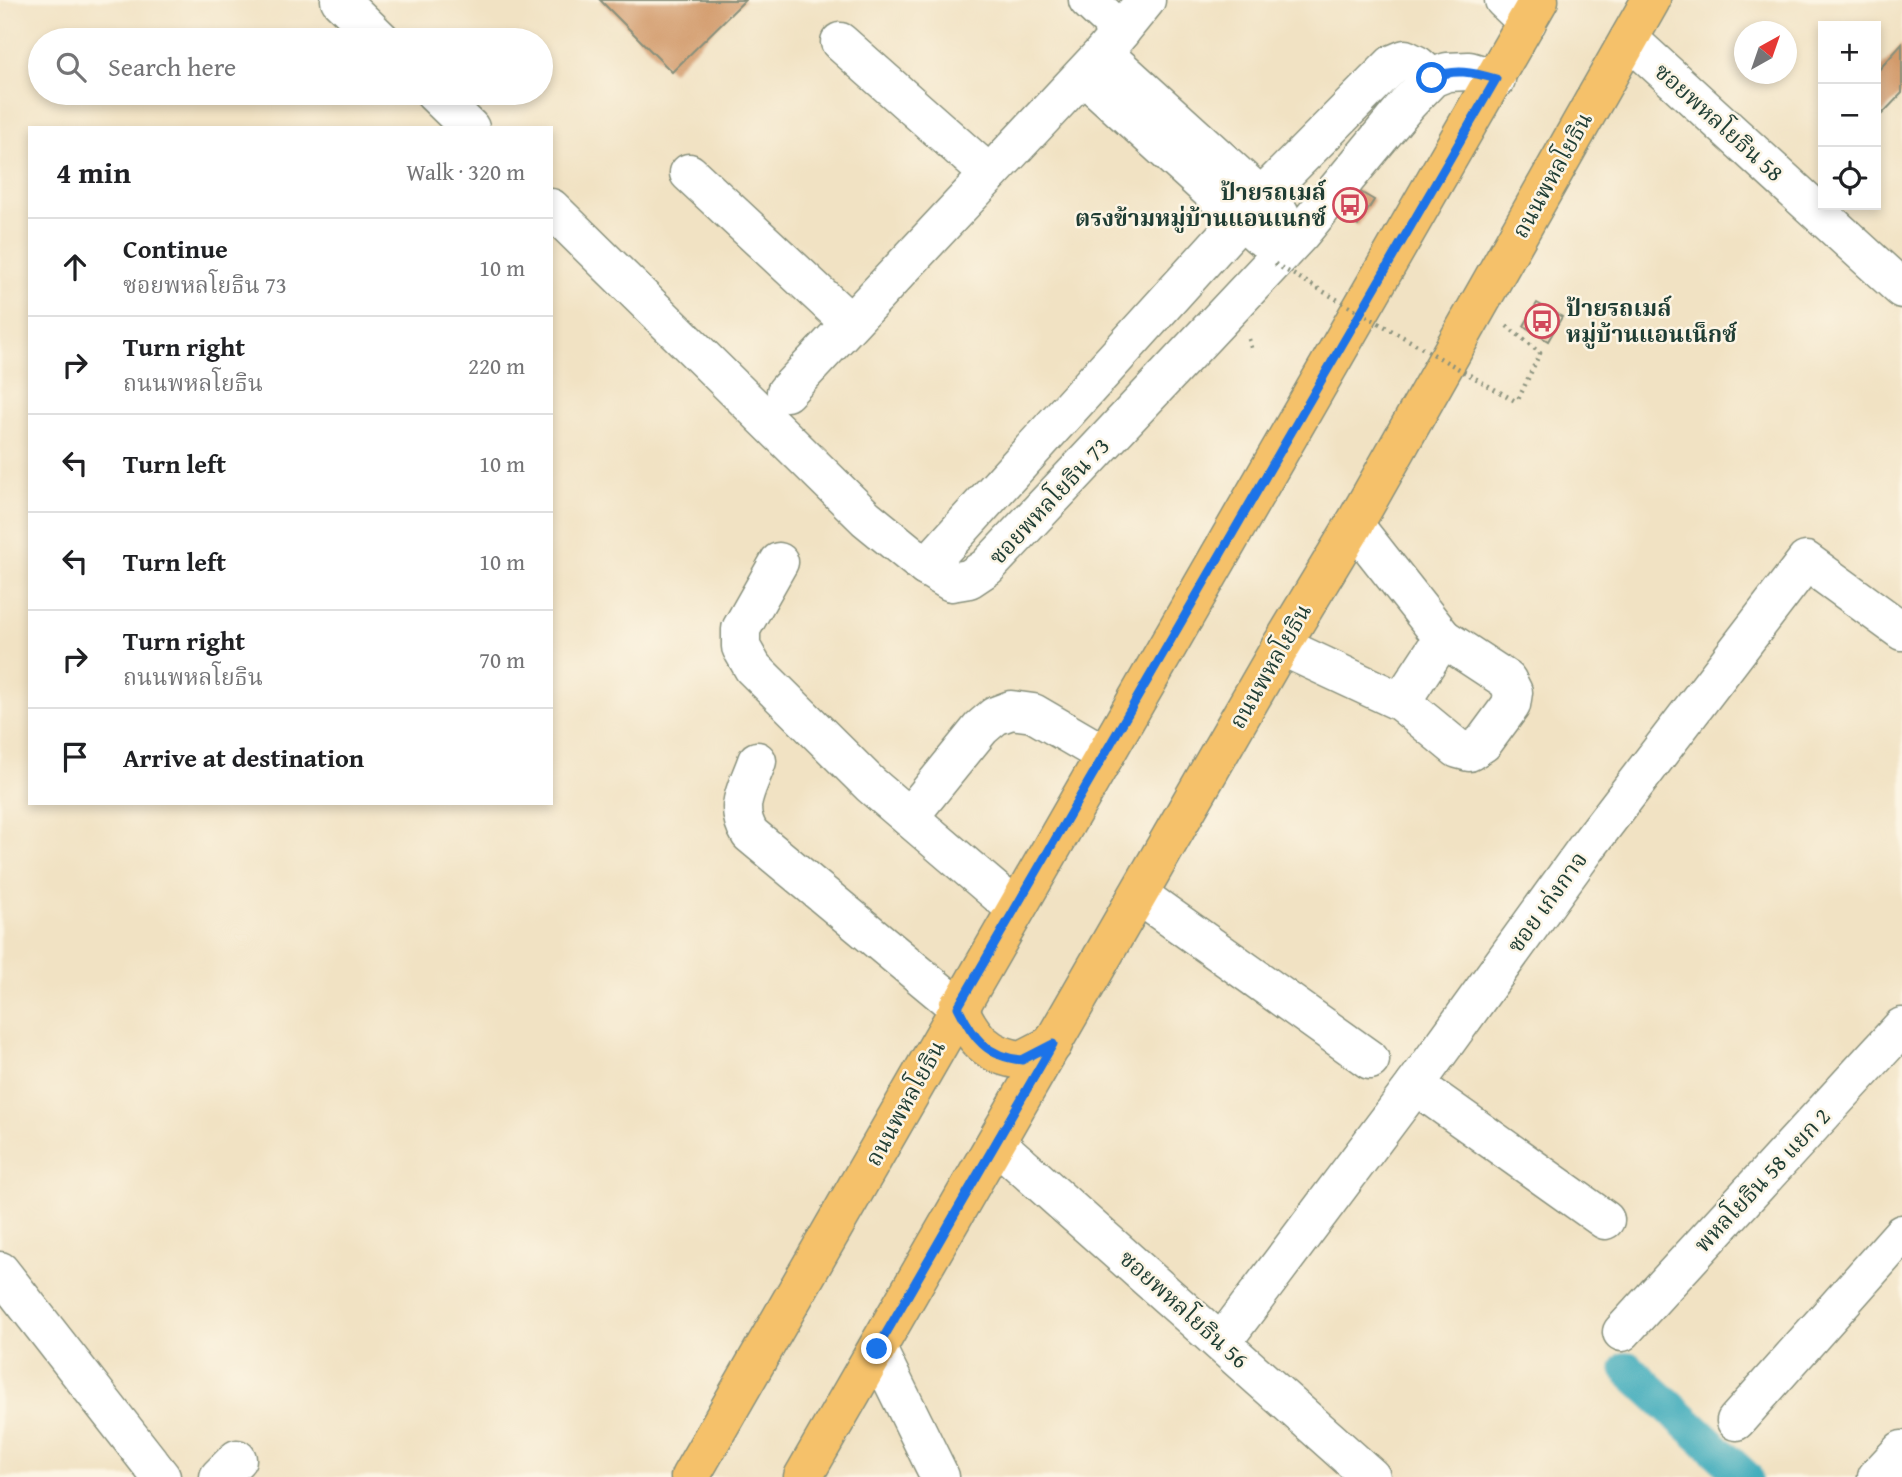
<!DOCTYPE html>
<meta charset="utf-8">
<style>
body{margin:0;font-family:"Gentium Book Plus","Noto Serif Thai",serif;background:#f2f2f2;color:#202124}
.controls{position:absolute;right:21px;top:21px;display:grid;overflow:hidden;border-radius:0px;box-shadow:0 4px 10px #0003}
.controls button{width:63px;height:63px;display:grid;place-items:center;padding:0;border:0;border-bottom:2px solid #e0e0e0;background:#fff;color:#202124;font:35px sans-serif}
.compass{position:absolute;left:1734px;top:21px;width:63px;height:63px;border-radius:50%;background:#fff;box-shadow:0 4px 10px #0003;rotate:40deg}
.stop{position:absolute;width:21px;height:21px;margin:-16px;border:5px solid #1a73e8;border-radius:50%;background:#fff}
.stop.end{background:#1a73e8;border-color:#fff;box-shadow:0 2px 7px #0008}
.list{margin:0;padding:0;list-style:none}
h2{display:flex;justify-content:space-between;align-items:center;height:91px;margin:0;padding:0 28px;font-size:30px}
h2 small{font-size:23px;font-weight:400;color:#757577}
.list li{display:grid;grid-template-columns:46px 1fr auto;gap:21px;align-items:center;box-sizing:border-box;height:98px;padding:0 28px;border-top:2px solid #e0e0e0}
.list b{display:block;font-size:26px;white-space:nowrap}
.list p{margin:0;font-size:23px;white-space:nowrap;color:#757577}
.list em{font-size:23px;font-style:normal;color:#757577}
.icon{flex:none;width:38px;height:38px;fill:none;stroke:currentColor;stroke-width:2;stroke-linecap:round;stroke-linejoin:round}
.map{position:relative;flex:none;width:1902px;height:1477px;overflow:hidden}
.search{position:absolute;background:#fff;box-shadow:0 4px 10px #0003;left:28px;top:28px;width:525px;height:77px;display:flex;align-items:center;gap:18px;box-sizing:border-box;padding:0 24px;border-radius:38px;color:#757577;font-size:26px}
.panel{position:absolute;background:#fff;box-shadow:0 4px 10px #0003;left:28px;top:126px;width:525px;height:679px;border-radius:0px}
.map>svg:first-child{display:block}
</style>
<div class="map">
<svg width="1902" height="1477" viewBox="0 0 1902 1477">
<rect width="100%" height="100%" fill="#fcf5e5"/>
<filter id="ink" filterUnits="userSpaceOnUse"><feTurbulence type="fractalNoise" baseFrequency=".0143" numOctaves="2"/><feDisplacementMap in="SourceGraphic" scale="14" xChannelSelector="R" yChannelSelector="G"/><feConvolveMatrix kernelMatrix="1 2 1 2 8 2 1 2 1" color-interpolation-filters="sRGB"/></filter>
<filter id="wash" filterUnits="userSpaceOnUse"><feTurbulence type="fractalNoise" baseFrequency=".00686" numOctaves="4" result="noise"/><feDisplacementMap in="SourceGraphic" scale="28" xChannelSelector="R" yChannelSelector="G"/><feGaussianBlur stdDeviation="1.57" result="paint"/><feColorMatrix in="noise" values="0 0 0 0 0 0 0 0 0 0 0 0 0 0 0 0 0 1.4 0 .05"/><feComposite in="paint" operator="in"/></filter>
<g filter="url(#wash)">
<rect width="100%" height="100%" fill="#f1e2c3"/>
<g fill="none" stroke-linecap="round" stroke-linejoin="round">
<!-- canal -->
<polyline stroke="#3dabbb" stroke-width="35" points="1628,1369 1745,1477"/>
</g>
<g id="blocks">
<!-- building -->
<g fill="#d29a6a">
<polygon points="600,0 745,0 672,72"/>
<polygon points="1902,44 1902,93 1882,114 1876,107 1876,73"/>
<polygon points="1345,183 1374,200 1358,226 1330,209"/>
<polygon points="1537,303 1562,317 1548,341 1524,326"/>
</g>
</g>
</g>
<g filter="url(#ink)">
<use href="#blocks" fill-opacity="0" stroke="#88907c" stroke-width="2"/>
<g fill="none" stroke-linecap="round" stroke-linejoin="round">
<!-- minor casing -->
<g stroke="#88907c" stroke-width="41">
<g id="minor">
<polyline points="340,0 381,40"/>
<polyline points="1088,0 1121,31"/>
<polyline points="1504,0 1527,22"/>
<polyline points="1629,39 1902,289"/>
<polyline points="840,42 989,174"/>
<polyline points="1103,53 1280,214"/>
<polyline points="1083,75 1260,236"/>
<polyline points="434,93 470,128"/>
<polyline points="689,173 849,322"/>
<polyline points="551,208 866,518 926,567 951,582 969,579 987,567 1301,233 1409,102 1432,78 1447,72 1469,71 1496,79"/>
<polyline points="786,392 1103,53 1146,0"/>
<polyline points="779,562 741,629 741,647 753,668 871,785 1016,909"/>
<polyline points="926,567 1261,197 1393,64 1405,59 1417,65 1432,78"/>
<polyline points="1281,646 1401,702 1443,638 1354,525"/>
<polyline points="1401,702 1458,749 1469,752 1483,743 1511,705 1513,692 1507,680 1443,638"/>
<path d="M757 761C747 790 733 806 750 834L958 1007"/>
<polyline points="909,817 981,728 995,716 1011,710 1033,713 1105,755"/>
<polyline points="1139,895 1370,1060"/>
<polyline points="1415,1085 1605,1220"/>
<polyline points="996,1143 1371,1477"/>
<polyline points="0,1271 161,1477"/>
<polyline points="1622,1332 1902,1027"/>
<polyline points="1222,1342 1415,1085 1590,843 1806,561 1902,631"/>
<polyline points="877,1349 940,1477"/>
<polyline points="1736,1421 1902,1234"/>
<polyline points="219,1477 237,1459"/>
<polyline points="1877,1477 1902,1450"/>
</g>
</g>
<!-- major casing -->
<g stroke="#88907c" stroke-width="41">
<g id="major">
<path d="M958 1007C973 1038 987 1056 1022 1060L1053 1044"/>
<polyline points="690,1477 1539,0"/>
<polyline points="803,1477 1281,646 1354,525 1651,0"/>
</g>
</g>
<!-- path -->
<g stroke="#88907c" stroke-width="4.5" stroke-dasharray="2 5" stroke-linecap="butt">
<polyline points="1507,326 1540,353 1517,402"/>
<polyline points="1249,339 1252,352"/>
</g>
<!-- minor -->
<use href="#minor" stroke="#fff" stroke-width="38"/>
<!-- major -->
<use href="#major" stroke="#f5c16b" stroke-width="38"/>
<!-- path-bridge -->
<polyline stroke="#88907c" stroke-width="4.5" stroke-dasharray="2 5" stroke-linecap="butt" points="1275,264 1517,402"/>
</g>
</g>
<g fill="none" stroke-linecap="round" stroke-linejoin="round" filter="url(#ink)">
<!-- route -->
<path stroke="#1a73e8" stroke-width="9" d="M877 1349 1053 1044 1022 1060C987 1057 973 1038 958 1007L1496 79C1472 72 1455 68 1432 78"/>
</g>
<!-- icons -->
<defs>
<g id="bus-ring" transform="scale(1.75)"><circle r="9.5" fill="#fcf5e5" stroke="#d1495b" stroke-width="1.5"/><path d="M-5-6H5V4H4V6H2V4H-2V6H-4V4H-5ZM-3.5-4V0h7V-4ZM-3.5 1.2v1.5H-2V1.2ZM2 1.2v1.5H3.5V1.2Z" fill="#d1495b"/></g>
</defs>
<g fill-rule="evenodd">
<use href="#bus-ring" x="1350" y="205"/>
<use href="#bus-ring" x="1542" y="321"/>
</g>
<g text-anchor="middle" stroke-width="5" stroke-linejoin="round" paint-order="stroke">
<!-- street labels -->
<g font-size="23" fill="#1f3d34" stroke="#fcf5e5">
<text transform="translate(1719 122) rotate(42)" y="8">ซอยพหลโยธิน 58</text>
<text transform="translate(1552 175) rotate(-61)" y="8">ถนนพหลโยธิน</text>
<text transform="translate(1049 501) rotate(-47)" y="8">ซอยพหลโยธิน 73</text>
<text transform="translate(1270 666) rotate(-60)" y="8">ถนนพหลโยธิน</text>
<text transform="translate(1547 902) rotate(-54)" y="8">ซอย เก่งกาจ</text>
<text transform="translate(905 1103) rotate(-61)" y="8">ถนนพหลโยธิน</text>
<text transform="translate(1762 1180) rotate(-47)" y="8">พหลโยธิน 58 แยก 2</text>
<text transform="translate(1184 1309) rotate(42)" y="8">ซอยพหลโยธิน 56</text>
</g>
<!-- poi labels -->
<g font-size="23" font-weight="bold" fill="#1f3d34" stroke="#fcf5e5" text-anchor="end">
<text x="1326" y="200">ป้ายรถเมล์<tspan x="1326" dy="26">ตรงข้ามหมู่บ้านแอนเนกซ์</tspan></text>
<text x="1566" y="316" text-anchor="start">ป้ายรถเมล์<tspan x="1566" dy="26">หมู่บ้านแอนเน็กซ์</tspan></text>
</g>
</g>
</svg>
<div class="controls">
<button>+</button>
<button>−</button>
<button><svg class="icon" aria-label="locate" viewBox="0 0 24 24"><circle cx="12" cy="12" r="6"/><path d="M12 2v4M12 18v4M2 12h4M18 12h4"/></svg></button>
</div>
<svg class="compass" viewBox="-18 -18 36 36"><path d="M0-13l5 13h-10z" fill="#e53935"/><path d="M0 13l5-13h-10z" fill="#757577"/></svg>
<div class="stop" style="left:1432px;top:78px"></div>
<div class="stop end" style="left:877px;top:1349px"></div>
<div class="search"><svg class="icon" aria-label="search" viewBox="0 0 24 24"><circle cx="10" cy="10" r="6"/><path d="M15 15l6 6"/></svg>Search here</div>
<section class="panel">
<h2>4 min<small>Walk · 320 m</small></h2>
<ul class="list">
<li><svg class="icon" aria-label="ahead" viewBox="0 0 24 24"><path d="M12 20V5M6 11l6-6 6 6"/></svg><div><b>Continue</b><p>ซอยพหลโยธิน 73</p></div><em>10 m</em></li>
<li><svg class="icon" aria-label="right" viewBox="0 0 24 24"><path d="M7 20v-9h11M14 6l5 5-5 5"/></svg><div><b>Turn right</b><p>ถนนพหลโยธิน</p></div><em>220 m</em></li>
<li><svg class="icon" aria-label="left" viewBox="0 0 24 24"><path d="M17 20v-9H6M10 6l-5 5 5 5"/></svg><div><b>Turn left</b></div><em>10 m</em></li>
<li><svg class="icon" aria-label="left" viewBox="0 0 24 24"><path d="M17 20v-9H6M10 6l-5 5 5 5"/></svg><div><b>Turn left</b></div><em>10 m</em></li>
<li><svg class="icon" aria-label="right" viewBox="0 0 24 24"><path d="M7 20v-9h11M14 6l5 5-5 5"/></svg><div><b>Turn right</b><p>ถนนพหลโยธิน</p></div><em>70 m</em></li>
<li><svg class="icon" aria-label="arrive" viewBox="0 0 24 24"><path d="M6 21V4h12l-3 4 3 4H6"/></svg><div><b>Arrive at destination</b></div></li>
</ul>
</section>
</div>
